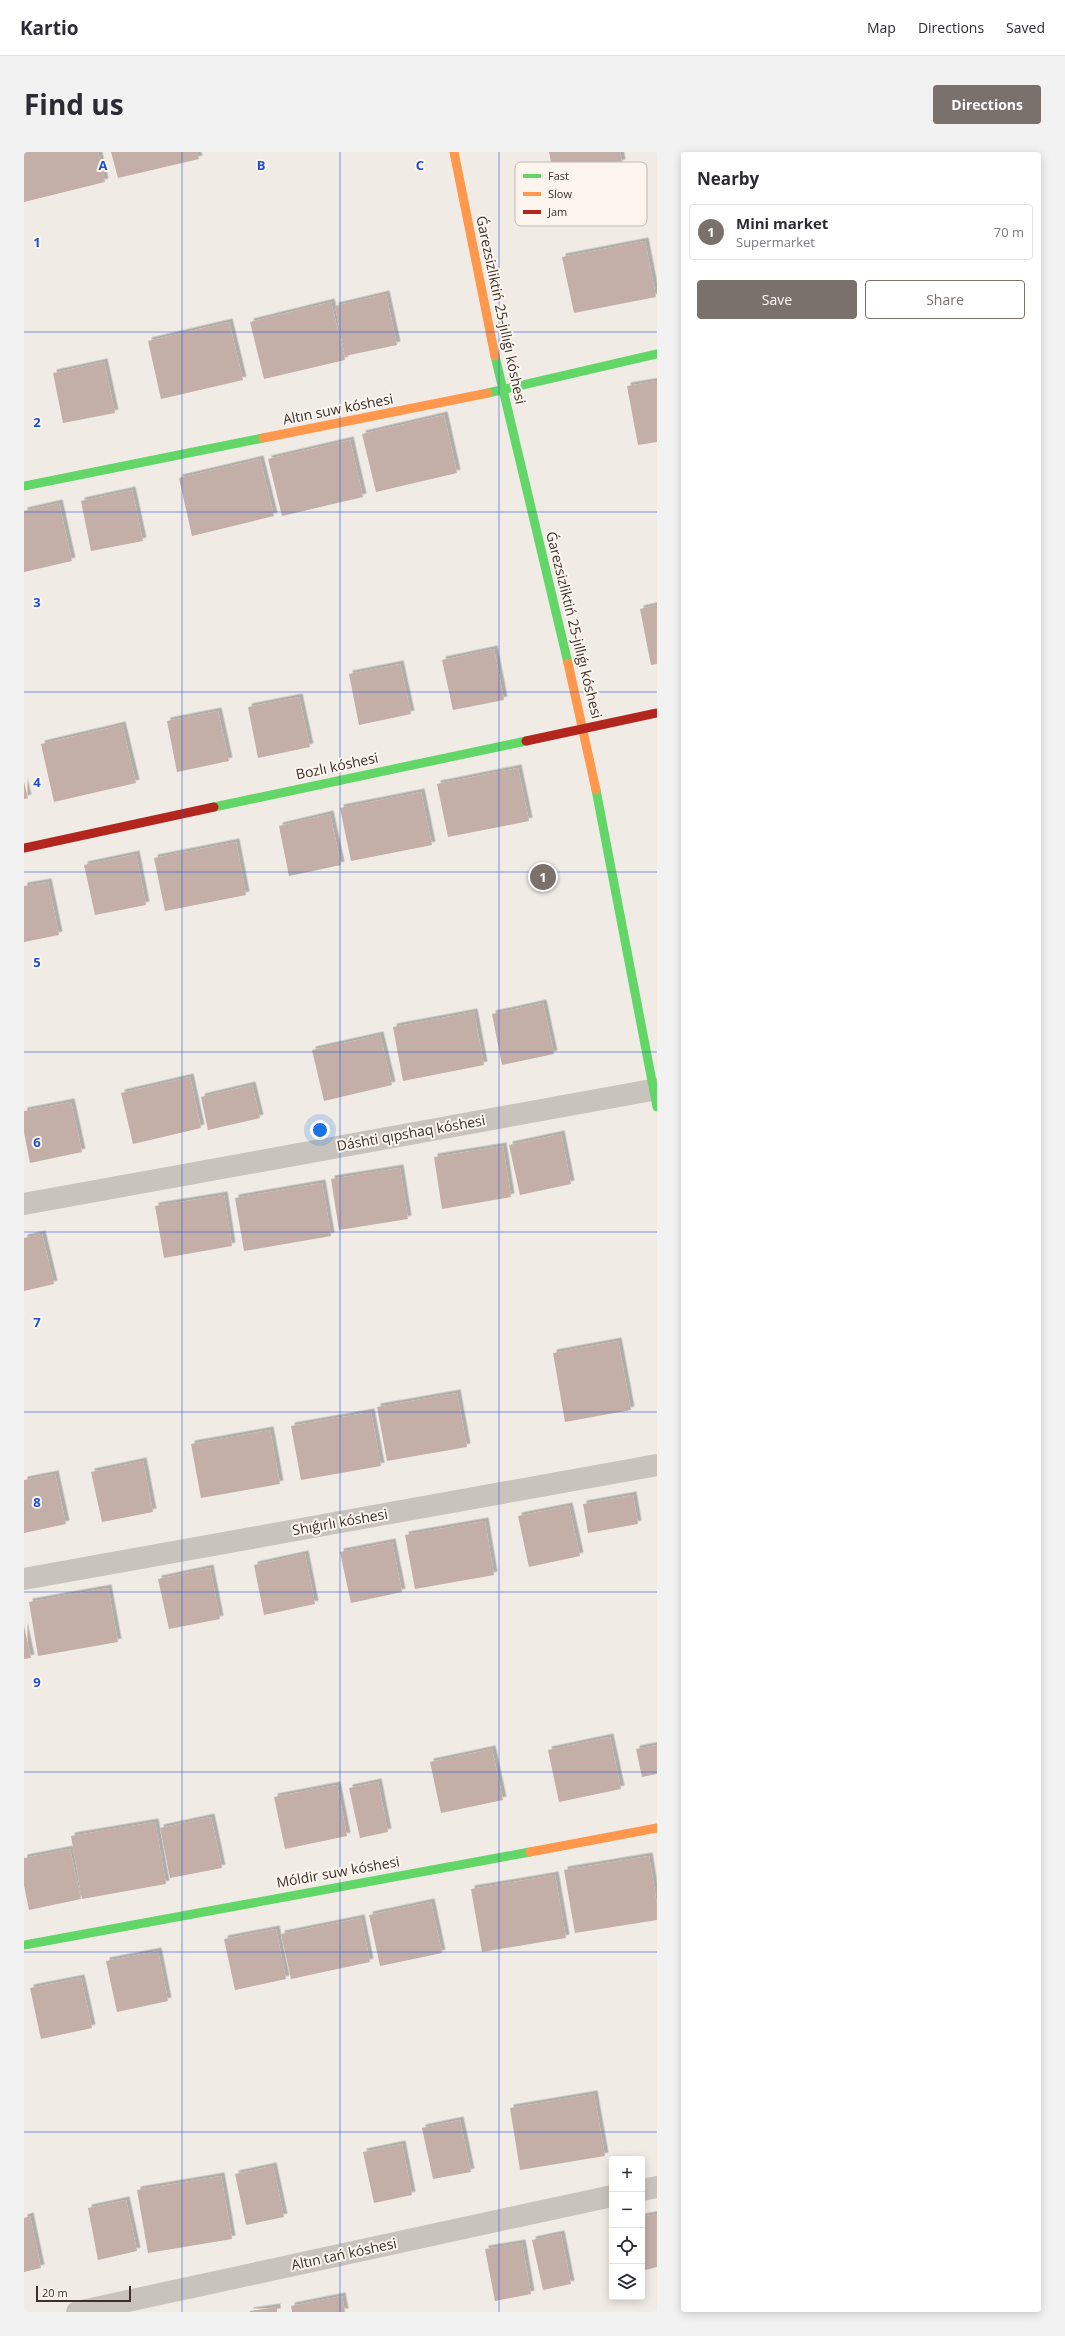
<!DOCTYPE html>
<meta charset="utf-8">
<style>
body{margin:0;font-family:"Open Sans",sans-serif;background:#f2f2f3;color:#2b2b33}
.controls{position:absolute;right:12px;bottom:12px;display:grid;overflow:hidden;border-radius:4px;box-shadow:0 2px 10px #0003}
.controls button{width:36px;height:36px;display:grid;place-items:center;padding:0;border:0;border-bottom:1px solid #e1e1e2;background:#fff;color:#2b2b33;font:20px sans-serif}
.scale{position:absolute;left:12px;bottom:10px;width:95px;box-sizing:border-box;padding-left:4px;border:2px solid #3b302b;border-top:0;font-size:11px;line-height:14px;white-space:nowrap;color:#3b302b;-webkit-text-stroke:3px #fbf5ee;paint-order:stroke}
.you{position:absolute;left:296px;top:978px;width:14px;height:14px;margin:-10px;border:3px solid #fff;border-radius:50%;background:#1a73e8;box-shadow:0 0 0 6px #1a73e833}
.badge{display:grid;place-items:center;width:26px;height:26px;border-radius:50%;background:#7a716c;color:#fff;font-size:13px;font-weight:700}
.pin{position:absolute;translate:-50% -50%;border:2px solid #fff;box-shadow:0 1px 4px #0006}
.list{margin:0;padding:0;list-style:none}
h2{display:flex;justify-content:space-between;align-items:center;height:52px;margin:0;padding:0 16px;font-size:17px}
h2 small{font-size:13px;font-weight:400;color:#7c7c81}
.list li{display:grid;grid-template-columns:26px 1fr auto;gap:12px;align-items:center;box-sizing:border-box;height:56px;margin:0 8px 8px;padding:0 8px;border:1px solid #e1e1e2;border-radius:4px}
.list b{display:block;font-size:15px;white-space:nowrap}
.list p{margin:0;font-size:13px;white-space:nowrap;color:#7c7c81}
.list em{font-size:13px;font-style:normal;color:#7c7c81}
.actions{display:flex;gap:8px;padding:12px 16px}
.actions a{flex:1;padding:9px 0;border:1px solid #7a716c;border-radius:4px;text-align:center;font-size:14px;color:#7a716c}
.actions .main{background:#7a716c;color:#fff}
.icon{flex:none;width:22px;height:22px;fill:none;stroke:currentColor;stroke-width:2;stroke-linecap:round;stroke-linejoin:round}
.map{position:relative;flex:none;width:633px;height:2160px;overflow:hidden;border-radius:4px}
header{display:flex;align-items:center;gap:24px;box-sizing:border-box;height:56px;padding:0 20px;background:#fff;border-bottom:1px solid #e1e1e2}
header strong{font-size:19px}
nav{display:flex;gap:22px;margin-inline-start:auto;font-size:14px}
.intro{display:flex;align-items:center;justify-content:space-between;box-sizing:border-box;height:96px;padding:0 24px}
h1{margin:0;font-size:28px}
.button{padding:10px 18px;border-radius:4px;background:#7a716c;color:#fff;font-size:14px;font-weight:700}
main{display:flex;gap:24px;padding:0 24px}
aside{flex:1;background:#fff;border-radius:4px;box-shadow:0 2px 10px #0003}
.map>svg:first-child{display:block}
</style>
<header>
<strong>Kartio</strong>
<nav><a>Map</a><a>Directions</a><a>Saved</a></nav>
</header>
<div class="intro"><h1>Find us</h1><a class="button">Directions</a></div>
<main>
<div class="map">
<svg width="633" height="2160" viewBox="0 0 633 2160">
<defs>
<filter id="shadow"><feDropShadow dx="3.5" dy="-3.5" stdDeviation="0" flood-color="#0004"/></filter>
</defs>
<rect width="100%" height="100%" fill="#f0ebe5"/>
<!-- building -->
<g fill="#c3afa7" filter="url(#shadow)">
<polygon points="0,0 74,0 81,30 0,50"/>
<polygon points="87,0 173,0 175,7 94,26"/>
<polygon points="525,0 596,0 598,11 530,25"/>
<polygon points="621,89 632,145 550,161 538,105"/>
<polygon points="362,142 373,193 321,204 311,154"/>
<polygon points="307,150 321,208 240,227 226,170"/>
<polygon points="205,170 219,228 137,247 124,189"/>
<polygon points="80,210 91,261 39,271 29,221"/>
<polygon points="633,229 633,290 614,293 603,234"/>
<polygon points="420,263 433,321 352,340 338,282"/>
<polygon points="326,288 339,345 258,364 244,307"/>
<polygon points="236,307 250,364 168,384 155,326"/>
<polygon points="108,338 119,389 67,399 57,349"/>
<polygon points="35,351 48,409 0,420 0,359"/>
<polygon points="633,453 633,512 627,513 616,457"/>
<polygon points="470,497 480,548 429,558 418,508"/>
<polygon points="376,512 387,562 335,573 325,522"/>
<polygon points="275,545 286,595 234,606 224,555"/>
<polygon points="194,559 205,609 153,620 143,569"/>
<polygon points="98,573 112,631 30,650 17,592"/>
<polygon points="494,616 505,669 424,685 413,632"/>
<polygon points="0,630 4,646 0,647"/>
<polygon points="397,640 408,693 327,709 316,656"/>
<polygon points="306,662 317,713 265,724 255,674"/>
<polygon points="212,690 222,743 141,759 130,706"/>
<polygon points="112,702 122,753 71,763 60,713"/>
<polygon points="24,730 35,783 0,790 0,734"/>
<polygon points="519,851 530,902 478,913 468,862"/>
<polygon points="450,860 460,913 379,929 369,875"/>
<polygon points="356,883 368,933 300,949 288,898"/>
<polygon points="166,925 177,976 109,992 97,941"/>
<polygon points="228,933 236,966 184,978 177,945"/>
<polygon points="47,950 58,1000 6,1011 0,980 0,959"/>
<polygon points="537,982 547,1032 496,1043 485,993"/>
<polygon points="479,994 487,1045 418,1057 410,1005"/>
<polygon points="376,1016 384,1067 315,1078 307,1027"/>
<polygon points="298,1031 307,1084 220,1099 211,1046"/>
<polygon points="200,1043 208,1094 140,1106 131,1054"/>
<polygon points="18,1082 30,1132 0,1139 0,1086"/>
<polygon points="594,1189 607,1258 541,1270 529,1201"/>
<polygon points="433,1241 443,1295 363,1309 353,1255"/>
<polygon points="347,1260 357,1314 277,1328 267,1274"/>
<polygon points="246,1278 256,1332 177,1346 167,1292"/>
<polygon points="119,1309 129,1360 78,1370 67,1320"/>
<polygon points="31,1322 42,1372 0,1381 0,1328"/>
<polygon points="609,1343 614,1372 564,1381 559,1352"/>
<polygon points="545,1354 556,1404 505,1415 494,1364"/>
<polygon points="461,1369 470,1423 391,1437 381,1383"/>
<polygon points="368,1390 378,1440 327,1451 316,1400"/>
<polygon points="281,1402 291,1452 240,1463 230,1413"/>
<polygon points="186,1416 196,1467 145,1477 134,1427"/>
<polygon points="84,1436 94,1490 14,1504 5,1450"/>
<polygon points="0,1474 7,1506 0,1507"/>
<polygon points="586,1585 597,1637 535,1650 524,1598"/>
<polygon points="633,1593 633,1622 618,1625 612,1597"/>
<polygon points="468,1597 479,1648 417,1661 406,1610"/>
<polygon points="354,1630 364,1680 336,1686 325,1636"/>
<polygon points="313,1633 323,1684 261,1697 250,1645"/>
<polygon points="187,1665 198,1716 146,1726 136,1676"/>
<polygon points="131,1670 142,1732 58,1747 47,1684"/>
<polygon points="46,1697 57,1747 5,1758 0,1733 0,1706"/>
<polygon points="625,1704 633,1753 633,1768 551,1781 540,1718"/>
<polygon points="531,1723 542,1786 458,1800 447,1737"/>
<polygon points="407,1750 418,1801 356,1814 345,1763"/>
<polygon points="337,1766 346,1810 267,1827 257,1782"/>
<polygon points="252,1777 262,1827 211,1838 200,1787"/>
<polygon points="134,1799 144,1849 93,1860 82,1809"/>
<polygon points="57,1826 68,1876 17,1887 6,1836"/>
<polygon points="570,1942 581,2004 496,2018 486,1956"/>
<polygon points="436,1968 447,2020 409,2027 398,1976"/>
<polygon points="378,1992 388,2043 350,2051 339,2000"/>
<polygon points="249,2014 260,2065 222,2073 211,2022"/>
<polygon points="197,2024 208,2087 124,2101 113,2038"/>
<polygon points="102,2048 113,2099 74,2108 64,2056"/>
<polygon points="633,2062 633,2115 618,2119 618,2065"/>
<polygon points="6,2064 17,2116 0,2120 0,2066"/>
<polygon points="537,2082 547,2132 519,2138 508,2088"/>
<polygon points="498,2091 507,2142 471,2149 461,2097"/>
<polygon points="318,2144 321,2160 268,2160 267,2154"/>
<polygon points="253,2155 253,2160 226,2160 226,2159"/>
</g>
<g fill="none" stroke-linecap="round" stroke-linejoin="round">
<!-- street -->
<g stroke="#c9c3be" stroke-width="22">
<polyline points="0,1052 633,937"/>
<polyline points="0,1427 633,1313"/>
<polyline points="618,2038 633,2035"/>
<polyline points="53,2160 588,2044"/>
</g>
<!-- fast -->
<g stroke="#63d668" stroke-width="9">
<polyline points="471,204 544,511"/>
<polyline points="464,241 633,202"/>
<polyline points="0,334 239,286"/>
<polyline points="572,638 633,955"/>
<polyline points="190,655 502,589"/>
<polyline points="0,1793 506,1700"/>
</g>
<!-- slow -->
<g stroke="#ff974d" stroke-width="9">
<polyline points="430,0 471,204"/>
<polyline points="239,286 464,241"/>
<polyline points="544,511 572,638"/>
<polyline points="506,1700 633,1676"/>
</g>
<!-- jam -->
<g stroke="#b3261e" stroke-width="9">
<polyline points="502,589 633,561"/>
<polyline points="0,696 190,655"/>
</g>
</g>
<!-- grid -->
<path fill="none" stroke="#1d4ed8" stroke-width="1" stroke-opacity="0.55" d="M158 0V2160M316 0V2160M475 0V2160M0 180H633M0 360H633M0 540H633M0 720H633M0 900H633M0 1080H633M0 1260H633M0 1440H633M0 1620H633M0 1800H633M0 1980H633"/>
<g text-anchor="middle" stroke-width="4" stroke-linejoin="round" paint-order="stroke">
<!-- street labels -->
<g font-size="14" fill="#3b302b" stroke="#fbf5ee">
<text transform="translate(477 158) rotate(78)" y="5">Ǵarezsizliktiń 25-jıllıǵı kóshesi</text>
<text transform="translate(314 257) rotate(-11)" y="5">Altın suw kóshesi</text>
<text transform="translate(550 473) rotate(76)" y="5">Ǵarezsizliktiń 25-jıllıǵı kóshesi</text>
<text transform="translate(313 614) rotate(-12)" y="5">Bozlı kóshesi</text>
<text transform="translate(387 981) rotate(-10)" y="5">Dáshti qıpshaq kóshesi</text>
<text transform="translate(316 1370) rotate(-10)" y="5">Shıǵırlı kóshesi</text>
<text transform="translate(314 1720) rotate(-10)" y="5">Móldir suw kóshesi</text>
<text transform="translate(320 2102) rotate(-12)" y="5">Altın tań kóshesi</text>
</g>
</g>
<!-- legend -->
<rect x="491" y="10" width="132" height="64" rx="6" fill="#fbf5ee" stroke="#c1bab4" stroke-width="1"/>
<rect x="499" y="22" width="18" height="4" fill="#63d668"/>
<rect x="499" y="40" width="18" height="4" fill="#ff974d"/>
<rect x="499" y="58" width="18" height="4" fill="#b3261e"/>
<g font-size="11" fill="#3b302b">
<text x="524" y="28">Fast</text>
<text x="524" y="46">Slow</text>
<text x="524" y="64">Jam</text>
</g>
<g font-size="13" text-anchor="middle" font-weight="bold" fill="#1d4ed8" stroke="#fbf5ee" stroke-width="4" stroke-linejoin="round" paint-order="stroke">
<text x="79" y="18">A</text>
<text x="237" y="18">B</text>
<text x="396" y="18">C</text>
<text x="13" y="95">1</text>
<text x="13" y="275">2</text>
<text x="13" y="455">3</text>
<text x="13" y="635">4</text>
<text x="13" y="815">5</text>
<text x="13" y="995">6</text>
<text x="13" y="1175">7</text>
<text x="13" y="1355">8</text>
<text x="13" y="1535">9</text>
</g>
</svg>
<div class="controls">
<button>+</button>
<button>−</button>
<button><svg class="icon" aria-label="locate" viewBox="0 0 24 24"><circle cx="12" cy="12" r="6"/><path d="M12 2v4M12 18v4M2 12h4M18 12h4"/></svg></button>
<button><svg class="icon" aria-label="layers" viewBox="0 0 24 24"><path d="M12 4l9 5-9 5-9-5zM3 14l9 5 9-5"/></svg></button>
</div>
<div class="scale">20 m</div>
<div class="you"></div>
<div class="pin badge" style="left:519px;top:725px">1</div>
</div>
<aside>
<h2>Nearby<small></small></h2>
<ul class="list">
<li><span class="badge">1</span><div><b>Mini market</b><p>Supermarket</p></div><em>70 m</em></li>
</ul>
<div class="actions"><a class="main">Save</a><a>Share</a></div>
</aside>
</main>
